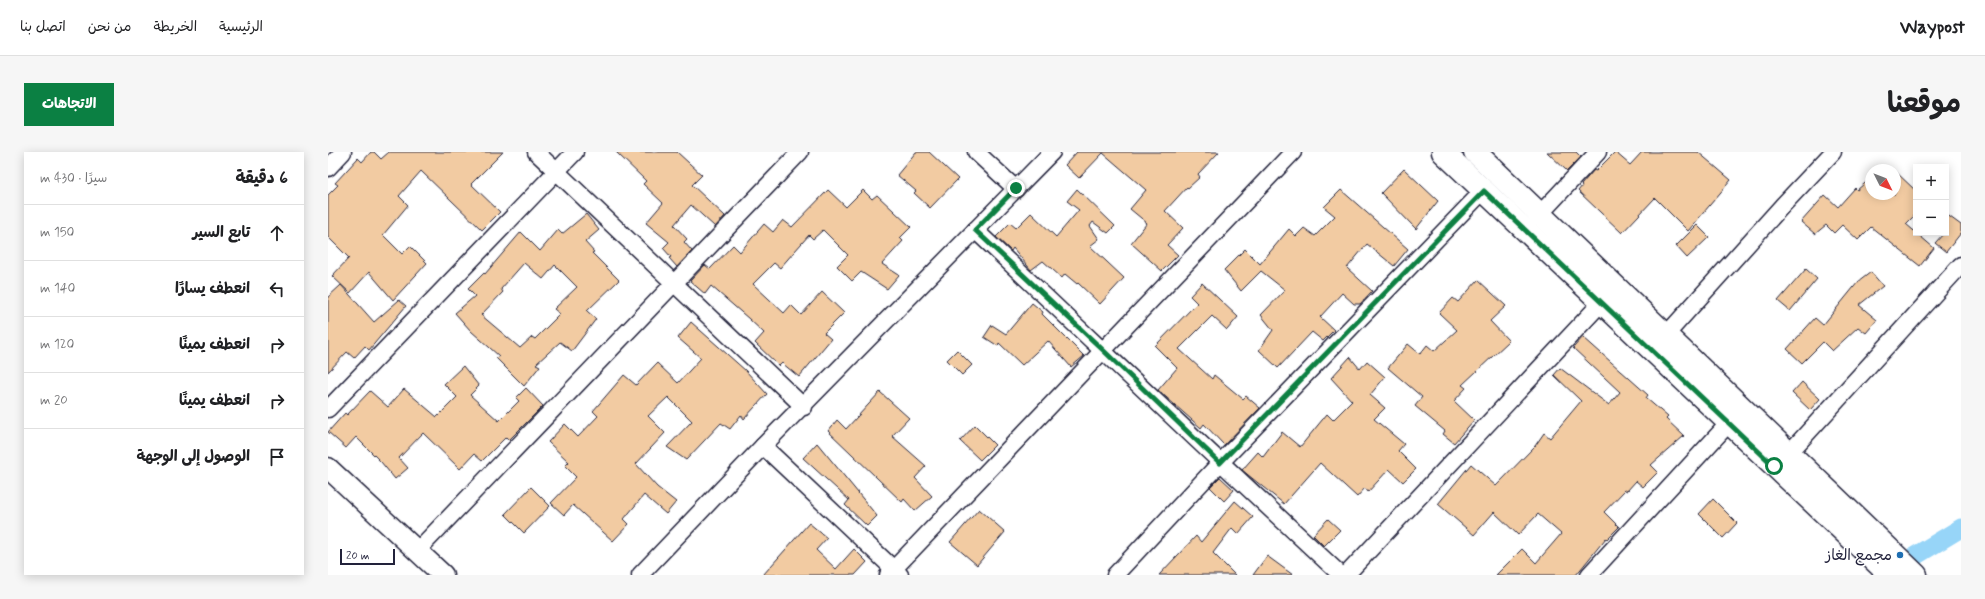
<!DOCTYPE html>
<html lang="ar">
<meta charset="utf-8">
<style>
body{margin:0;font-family:Mynerve,"Playpen Sans Arabic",sans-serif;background:#f6f6f6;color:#202124;direction:rtl}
.controls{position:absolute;right:12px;top:12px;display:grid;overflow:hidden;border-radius:0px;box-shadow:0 2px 10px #0003}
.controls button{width:36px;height:36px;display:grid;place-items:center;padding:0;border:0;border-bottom:1px solid #e0e0e0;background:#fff;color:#202124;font:20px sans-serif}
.compass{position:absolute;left:1537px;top:12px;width:36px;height:36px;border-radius:50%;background:#fff;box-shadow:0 2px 10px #0003;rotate:132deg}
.scale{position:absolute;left:12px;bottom:10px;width:55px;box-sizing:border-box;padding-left:4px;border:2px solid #22223b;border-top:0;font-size:11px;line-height:14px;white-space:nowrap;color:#22223b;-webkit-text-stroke:3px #fff;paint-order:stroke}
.stop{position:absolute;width:12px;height:12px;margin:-9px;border:3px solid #0b8043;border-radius:50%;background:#fff}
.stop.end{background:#0b8043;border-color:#fff;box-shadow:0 1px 4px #0008}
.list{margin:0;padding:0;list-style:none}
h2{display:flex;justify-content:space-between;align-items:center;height:52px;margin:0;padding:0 16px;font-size:17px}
h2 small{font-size:13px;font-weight:400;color:#757577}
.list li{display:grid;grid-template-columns:26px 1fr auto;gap:12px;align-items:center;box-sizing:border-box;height:56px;padding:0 16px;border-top:1px solid #e0e0e0}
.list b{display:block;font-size:15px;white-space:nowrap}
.list em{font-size:13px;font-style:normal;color:#757577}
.icon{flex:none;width:22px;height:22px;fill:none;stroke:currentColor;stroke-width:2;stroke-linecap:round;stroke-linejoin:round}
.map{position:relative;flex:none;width:1633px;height:423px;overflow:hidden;direction:ltr;border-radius:0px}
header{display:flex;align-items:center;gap:24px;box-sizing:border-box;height:56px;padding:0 20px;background:#fff;border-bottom:1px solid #e0e0e0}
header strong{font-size:19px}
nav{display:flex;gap:22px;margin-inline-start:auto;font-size:14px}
.intro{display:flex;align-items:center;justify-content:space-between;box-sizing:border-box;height:96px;padding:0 24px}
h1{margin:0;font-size:28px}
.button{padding:10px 18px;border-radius:0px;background:#0b8043;color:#fff;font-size:14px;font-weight:700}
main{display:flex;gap:24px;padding:0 24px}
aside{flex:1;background:#fff;border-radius:0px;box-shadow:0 2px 10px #0003}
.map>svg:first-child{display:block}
</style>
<header>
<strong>Waypost</strong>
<nav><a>الرئيسية</a><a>الخريطة</a><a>من نحن</a><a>اتصل بنا</a></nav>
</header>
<div class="intro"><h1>موقعنا</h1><a class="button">الاتجاهات</a></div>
<main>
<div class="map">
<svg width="1633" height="423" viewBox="0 0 1633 423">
<rect width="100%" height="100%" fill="#fff"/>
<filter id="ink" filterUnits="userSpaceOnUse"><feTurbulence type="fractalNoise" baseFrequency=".025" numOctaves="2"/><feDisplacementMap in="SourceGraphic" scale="8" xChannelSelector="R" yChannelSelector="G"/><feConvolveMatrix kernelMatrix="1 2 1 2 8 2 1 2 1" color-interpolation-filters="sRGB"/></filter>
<g filter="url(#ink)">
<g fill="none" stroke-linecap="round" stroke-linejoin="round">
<!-- canal -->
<polyline stroke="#97d5f8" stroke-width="19" points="1564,418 1633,376"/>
</g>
<!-- building -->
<g fill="#f2cba2" stroke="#22223b" fill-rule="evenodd">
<polygon points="43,0 46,0 53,7 61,0 175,0 143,32 172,60 154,78 93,19 71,44 80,53 55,83 74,102 82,94 99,111 65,148 41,120 22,141 4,124 21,106 0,85 0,43 10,33 7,31 30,6 34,10"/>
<polygon points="288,0 349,0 374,23 364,33 397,64 387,75 363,53 346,73 359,87 356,90 364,99 349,115 341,106 343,105 335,96 341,90 318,71 335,51 315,32 318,29"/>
<polygon points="588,0 601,0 630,27 602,56 586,41 588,39 569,23"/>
<polygon points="749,0 891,0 870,22 872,25 860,36 859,35 837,59 855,76 839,93 850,103 834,119 803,91 819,71 802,57 818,38 775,1 751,26 737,13"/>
<polygon points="1219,0 1248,0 1253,5 1239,19"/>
<polygon points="1287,0 1302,13 1314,0 1370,0 1403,28 1360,79 1327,46 1294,81 1250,39 1254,34 1253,33 1266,18 1268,19"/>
<polygon points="1076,17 1110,49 1088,77 1053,41"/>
<polygon points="1567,19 1588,39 1588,62 1578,72 1606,96 1592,114 1543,75 1530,88 1514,73 1506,81 1498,73 1487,82 1473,70 1497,43 1510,55 1527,36 1529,38 1543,26 1543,42 1567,42"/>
<polygon points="749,37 787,74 780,81 765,70 762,74 771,87 762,94 796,126 772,152 750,131 749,132 737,122 734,126 715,109 703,118 685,96 683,99 668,85 682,71 688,76 703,61 728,85 751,58 739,49"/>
<polygon points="500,38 518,55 535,38 544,47 549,43 583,75 572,86 575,89 554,112 571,123 559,137 533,120 524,129 509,114 520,103 495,78 485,87 481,83 452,116 446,111 425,132 456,161 463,153 473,163 494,140 516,161 496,181 503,187 471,225 454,211 451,214 427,191 436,181 421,167 383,134 377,142 362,129 377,113 382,117 405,93 412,100 436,72 445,80 455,68 464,75"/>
<polygon points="1013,38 1080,97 1066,114 1039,92 1019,116 1044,139 1032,152 1026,152 1014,141 992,165 1006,178 995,189 984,180 950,216 931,198 945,178 933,163 957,138 933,119 913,139 896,118 917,97 932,112 961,77 968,84 976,76 987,84 1007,64 996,55"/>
<path d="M258 62 271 78 257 90 266 100 264 101 291 128 259 159 268 167 244 199 232 190 208 212 212 214 196 234 168 206 171 204 143 179 127 161 147 144 140 137 156 121 157 122 193 80 212 99 230 78 234 82ZM196 111 215 127 227 113 249 135 226 157 232 162 207 187 204 185 192 196 153 163 175 140 173 137Z"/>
<polygon points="1618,62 1633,73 1633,81 1618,100 1607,91 1616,81 1618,81"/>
<polygon points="1369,73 1381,85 1359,106 1348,94"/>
<polygon points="1478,117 1489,127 1462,159 1450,149"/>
<polygon points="1543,120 1555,134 1531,153 1549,168 1538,181 1530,175 1504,199 1495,190 1474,211 1459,197 1487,166 1495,173 1530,130"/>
<polygon points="1150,128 1178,154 1162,169 1181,189 1134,233 1138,236 1126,249 1146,268 1126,291 1115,282 1117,279 1087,254 1094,245 1060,216 1080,192 1092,202 1099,193 1106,199 1129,178 1111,161 1125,146 1130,150"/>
<polygon points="874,131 910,165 899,178 884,164 851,197 884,227 886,223 915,247 918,244 932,256 896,293 876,272 873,276 830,238 849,216 827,194 869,151 862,144"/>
<polygon points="13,133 46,170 71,148 78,154 41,198 37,194 26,206 19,200 0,220 0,145"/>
<polygon points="704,151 715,160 714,162 756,204 743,215 720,189 694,213 671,191 670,194 656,185 664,173 678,182"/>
<polygon points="363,170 418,219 439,242 416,267 413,263 402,277 393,271 358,308 339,295 364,269 340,245 320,264 337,281 308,312 329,335 348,350 338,362 316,343 296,367 301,372 285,389 245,353 236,363 223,351 248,325 237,314 241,310 220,290 237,272 250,285 270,264 265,259 296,223 308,233 329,211 350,231 373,206 350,186"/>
<polygon points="1255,185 1320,243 1318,246 1340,265 1338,267 1356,284 1323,313 1330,320 1315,335 1308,329 1299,339 1297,338 1276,360 1291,375 1279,387 1278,386 1248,423 1168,423 1194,397 1208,411 1233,382 1210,362 1190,383 1166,360 1146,383 1110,352 1143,312 1168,334 1207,294 1216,281 1222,286 1253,249 1226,223 1232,216 1281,253 1292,240 1245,196"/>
<polygon points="629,198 644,213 634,223 619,208"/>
<polygon points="1022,205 1032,217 1039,209 1057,225 1042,243 1057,256 1046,267 1076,292 1070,299 1088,317 1075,330 1061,317 1040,340 1037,336 1029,345 992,311 956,352 914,318 930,300 935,305 954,280 972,295 999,262 1005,268 1024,249 1003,226"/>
<polygon points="135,214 151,234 142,243 171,269 191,249 188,246 198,236 215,254 181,288 178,285 154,309 146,302 132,317 95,281 71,306 80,316 67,327 53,310 28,285 18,296 0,280 17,261 19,263 42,239 60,255 76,237 109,265 129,245 116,232"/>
<polygon points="1474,230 1492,247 1482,258 1464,241"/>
<polygon points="552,240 581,266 564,284 598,314 587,326 604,344 587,359 576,347 574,350 500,279 509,268 518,277"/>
<polygon points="647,273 667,293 652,308 632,289"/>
<polygon points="489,291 549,364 539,374 517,353 521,348 475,306"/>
<polygon points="892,325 906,338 896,349 882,335"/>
<polygon points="203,335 222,354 196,381 177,362"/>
<polygon points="1385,347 1409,371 1395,386 1371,362"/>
<polygon points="907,349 925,365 910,382 904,376 885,401 907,423 831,423 868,384 873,390"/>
<polygon points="651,357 677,380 649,413 622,390"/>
<polygon points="1000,367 1012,378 996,394 985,383"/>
<polygon points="481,371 499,386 488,398 508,417 526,397 539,410 527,423 435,423"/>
<polygon points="939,404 965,423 925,423"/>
</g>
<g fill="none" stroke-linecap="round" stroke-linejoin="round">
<!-- minor casing -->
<g stroke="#22223b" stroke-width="19">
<g id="minor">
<polyline points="208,0 476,255"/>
<polyline points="648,0 688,37"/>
<polyline points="0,16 15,0"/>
<polyline points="1212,62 1270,0"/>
<path d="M647 78C769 193 890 309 1013 423"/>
<polyline points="1338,183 1454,54 1505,0"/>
<polyline points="0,257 247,0"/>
<polyline points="435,294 572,423"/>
<polyline points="1462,300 1633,113"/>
<polyline points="89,399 472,0"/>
<polyline points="312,423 435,294 724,0"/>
<polyline points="560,423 965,0"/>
<polyline points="787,423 892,311 1155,39"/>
<polyline points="1018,423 1274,150"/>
<polyline points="1261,423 1401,271"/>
</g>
</g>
<!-- tertiary casing -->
<g stroke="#22223b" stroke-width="23">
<polyline id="tertiary" points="0,316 115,423"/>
</g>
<!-- secondary casing -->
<g stroke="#22223b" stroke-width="25">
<g id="secondary">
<polyline points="1115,0 1562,423"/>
<polyline points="1147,0 1588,423"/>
</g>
</g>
<!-- minor -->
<use href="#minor" stroke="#fff" stroke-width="16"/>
<!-- tertiary -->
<use href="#tertiary" stroke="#fff" stroke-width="20"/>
<!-- secondary -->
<use href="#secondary" stroke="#fff" stroke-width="22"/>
</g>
</g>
<g fill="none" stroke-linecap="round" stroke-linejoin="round" filter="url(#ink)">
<!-- route -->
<polyline stroke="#0b8043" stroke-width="5" points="688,36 647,78 775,198 892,311 1156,39 1446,314"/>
</g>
<!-- markers -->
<circle fill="#1f6fb2" stroke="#fff" stroke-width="1.5" cx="1572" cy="403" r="4"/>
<g text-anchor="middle" stroke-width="3" stroke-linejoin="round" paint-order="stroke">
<!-- poi labels -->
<g font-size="15" fill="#22223b" stroke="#fff" text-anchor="end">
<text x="1564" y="408">مجمع الغاز</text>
</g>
</g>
</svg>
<div class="controls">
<button>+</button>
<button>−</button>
</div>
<svg class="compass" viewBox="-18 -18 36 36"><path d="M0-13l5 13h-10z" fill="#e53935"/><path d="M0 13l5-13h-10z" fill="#757577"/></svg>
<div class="scale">20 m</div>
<div class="stop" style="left:1446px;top:314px"></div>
<div class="stop end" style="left:688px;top:36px"></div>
</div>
<aside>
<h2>6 دقيقة<small>سيرًا · 430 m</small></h2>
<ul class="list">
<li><svg class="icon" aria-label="ahead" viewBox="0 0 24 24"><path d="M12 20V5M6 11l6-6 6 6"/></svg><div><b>تابع السير</b></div><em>150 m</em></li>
<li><svg class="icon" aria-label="left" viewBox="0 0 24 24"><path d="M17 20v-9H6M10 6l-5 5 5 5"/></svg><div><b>انعطف يسارًا</b></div><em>140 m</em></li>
<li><svg class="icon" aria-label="right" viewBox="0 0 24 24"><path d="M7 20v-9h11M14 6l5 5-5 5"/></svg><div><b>انعطف يمينًا</b></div><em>120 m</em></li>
<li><svg class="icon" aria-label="right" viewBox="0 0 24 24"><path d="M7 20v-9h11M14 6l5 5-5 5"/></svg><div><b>انعطف يمينًا</b></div><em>20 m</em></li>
<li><svg class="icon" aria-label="arrive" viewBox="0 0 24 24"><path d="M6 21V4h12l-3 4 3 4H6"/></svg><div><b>الوصول إلى الوجهة</b></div></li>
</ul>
</aside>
</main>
